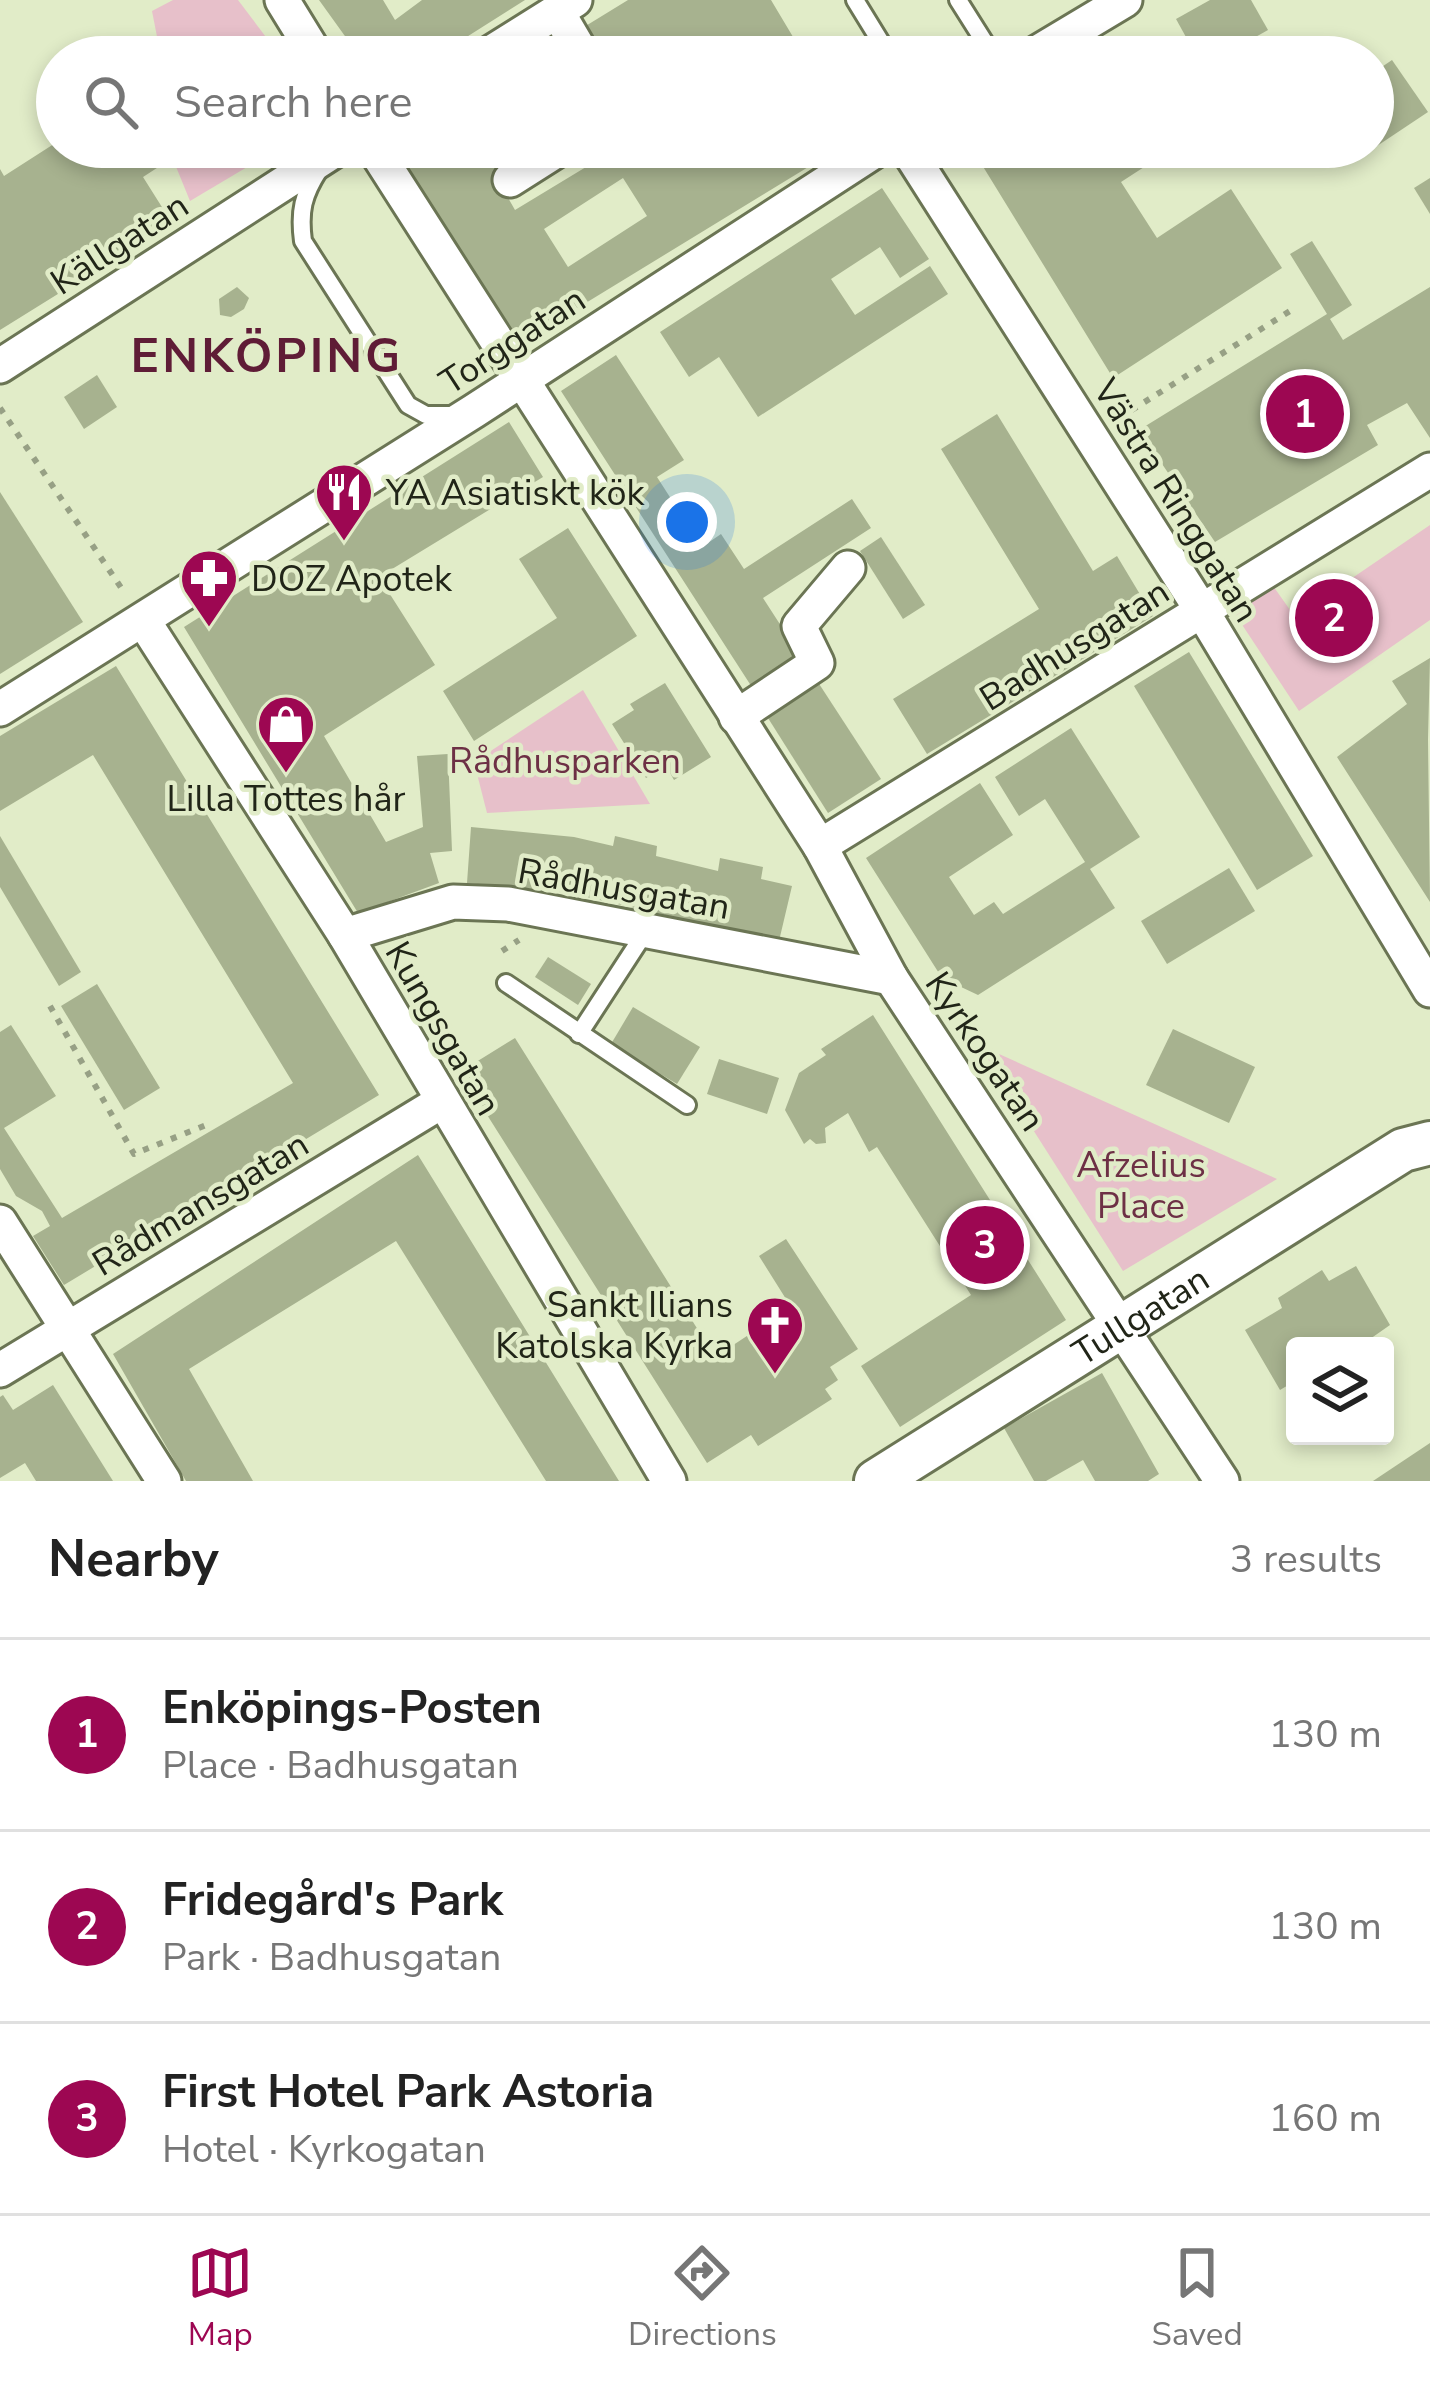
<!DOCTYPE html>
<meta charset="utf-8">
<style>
body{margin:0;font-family:"Nunito Sans",sans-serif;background:#f2f2f2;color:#222}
.controls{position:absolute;right:36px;bottom:36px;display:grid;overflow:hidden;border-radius:12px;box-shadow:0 6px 18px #0003}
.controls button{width:108px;height:108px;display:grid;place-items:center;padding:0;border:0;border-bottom:3px solid #e0e0e0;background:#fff;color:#222;font:60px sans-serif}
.you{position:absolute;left:687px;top:522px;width:42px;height:42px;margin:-30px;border:9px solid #fff;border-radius:50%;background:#1a73e8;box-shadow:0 0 0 18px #1a73e833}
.badge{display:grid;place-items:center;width:78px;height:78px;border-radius:50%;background:#9d0752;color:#fff;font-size:39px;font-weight:700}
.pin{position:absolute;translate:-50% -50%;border:6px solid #fff;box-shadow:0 3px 12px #0006}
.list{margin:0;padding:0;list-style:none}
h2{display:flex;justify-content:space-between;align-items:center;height:156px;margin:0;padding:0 48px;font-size:51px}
h2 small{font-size:39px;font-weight:400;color:#767676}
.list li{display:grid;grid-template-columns:78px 1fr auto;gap:36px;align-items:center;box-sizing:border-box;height:192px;padding:0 48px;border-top:3px solid #e0e0e0}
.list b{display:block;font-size:45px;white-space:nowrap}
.list p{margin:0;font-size:39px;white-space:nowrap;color:#767676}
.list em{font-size:39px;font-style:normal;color:#767676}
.icon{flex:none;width:66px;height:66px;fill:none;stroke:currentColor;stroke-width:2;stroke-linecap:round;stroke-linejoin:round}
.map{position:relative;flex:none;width:1430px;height:1481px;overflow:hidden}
.search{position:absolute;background:#fff;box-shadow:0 6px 18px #0003;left:36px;right:36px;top:36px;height:132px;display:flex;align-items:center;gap:30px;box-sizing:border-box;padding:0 42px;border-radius:66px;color:#767676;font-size:45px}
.sheet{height:732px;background:#fff}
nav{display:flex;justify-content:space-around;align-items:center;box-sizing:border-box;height:168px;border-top:3px solid #e0e0e0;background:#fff;font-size:33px;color:#767676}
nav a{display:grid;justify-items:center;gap:6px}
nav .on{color:#9d0752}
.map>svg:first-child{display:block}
</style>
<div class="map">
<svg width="1430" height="1481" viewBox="0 0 1430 1481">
<rect width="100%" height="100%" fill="#e1ecc8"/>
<!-- green -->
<g fill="#e7c0ca">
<polygon points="173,0 238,0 281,57 161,57 152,11"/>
<polygon points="168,147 281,147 190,201"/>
<polygon points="1430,525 1430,620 1299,711 1233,611 1271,583 1295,617"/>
<polygon points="583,690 650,804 487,813 474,762"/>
<polygon points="979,1045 1277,1179 1123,1271"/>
</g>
<!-- building -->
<g fill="#a7b28f" fill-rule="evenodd">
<polygon points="319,0 383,0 395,20 422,0 525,0 435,57 360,57"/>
<polygon points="628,0 771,0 805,57 695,57 686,43 664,57 602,57 584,27"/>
<polygon points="1210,0 1251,0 1268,30 1220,57 1197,57 1176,19"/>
<polygon points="1132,38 1143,57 1102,57"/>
<polygon points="1392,60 1428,112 1377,146 1373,141 1373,73"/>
<polygon points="57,142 57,147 107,147 114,159 133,147 148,147 160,166 143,177 172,223 0,330 0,169 4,176"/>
<path d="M396 147H541L494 173 515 210 619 147H841L517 345ZM623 178 647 216 568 267 544 229Z"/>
<polygon points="971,147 1175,147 1121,182 1157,238 1231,189 1282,268 1113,378"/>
<polygon points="1430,178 1430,214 1414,188"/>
<polygon points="882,188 929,259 900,278 880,247 831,279 855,315 930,266 948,294 758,417 719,357 689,377 660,332"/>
<polygon points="1312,241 1352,305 1330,319 1343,340 1430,287 1430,438 1407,403 1367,425 1378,445 1215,542 1139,430 1327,314 1290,254"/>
<polygon points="237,287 249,298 244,309 231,317 220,315 219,299"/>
<polygon points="616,355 684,460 657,477 702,547 721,534 744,569 852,499 871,528 763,598 805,663 757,695 561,391"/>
<polygon points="97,375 117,407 84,429 64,397"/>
<polygon points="997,414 1093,571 1117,556 1153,616 927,754 893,699 1039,609 941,449"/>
<polygon points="509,422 543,477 379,577 435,665 324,736 386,842 423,827 417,756 448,754 452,851 430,853 439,883 358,913 184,627"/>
<polygon points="0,492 83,622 0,674"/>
<polygon points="568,528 637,636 474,741 443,691 557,618 519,559"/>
<polygon points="881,537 925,605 903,619 860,551"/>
<polygon points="1189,652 1313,856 1257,890 1134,686"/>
<polygon points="1430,658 1428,739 1430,902 1337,757 1407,704 1392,681"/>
<polygon points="116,666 379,1095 64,1285 33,1236 50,1226 42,1211 16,1196 0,1169 0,1032 11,1025 56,1096 4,1128 62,1218 293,1083 93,755 0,811 0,736"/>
<polygon points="812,673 881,779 828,813 761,707"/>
<polygon points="665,683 711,757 674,780 666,766 646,778 612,724 634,710 630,704"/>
<polygon points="1071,728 1140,837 1090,869 1115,908 978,995 942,978 866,858 980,783 1013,835 949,877 974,915 994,902 1003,914 1085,862 1045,799 1019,816 995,777"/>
<polygon points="471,827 574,837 613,846 615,836 657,846 656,856 718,871 720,858 763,867 761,879 792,886 779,941 569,893 467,883"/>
<polygon points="0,836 81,972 59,986 0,887"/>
<polygon points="1229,868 1255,911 1167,964 1141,921"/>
<polygon points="548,957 591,984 578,1005 535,977"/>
<polygon points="97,984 160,1088 124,1110 61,1006"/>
<polygon points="633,1007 700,1047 677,1084 611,1044"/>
<polygon points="873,1015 1066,1320 900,1427 861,1366 971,1295 877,1147 869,1152 848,1113 825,1128 826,1143 816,1144 810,1139 804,1144 785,1110 799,1073 826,1055 821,1049"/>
<polygon points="1173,1029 1255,1067 1229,1123 1146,1085"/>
<polygon points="515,1038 715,1357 791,1307 759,1256 786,1239 858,1349 830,1367 838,1380 825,1389 832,1399 758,1446 751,1435 707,1463 460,1072"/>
<polygon points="719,1059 779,1078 767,1114 707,1094"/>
<polygon points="418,1155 619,1481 546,1481 396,1241 189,1369 253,1481 186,1481 113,1354"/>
<polygon points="1356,1266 1390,1325 1360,1346 1295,1346 1295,1381 1280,1390 1245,1330 1282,1308 1278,1298 1322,1270 1329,1281"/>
<polygon points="1102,1373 1159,1474 1148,1481 1095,1481 1083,1460 1046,1481 1034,1481 1004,1428"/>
<polygon points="53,1385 113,1481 36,1481 25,1463 0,1478 0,1397 3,1395 13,1410"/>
<polygon points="1430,1443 1430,1481 1373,1481"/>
</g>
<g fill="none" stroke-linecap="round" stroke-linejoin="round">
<!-- service casing -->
<g stroke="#6b7554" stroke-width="22">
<g id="service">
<polyline points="855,0 890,57"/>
<polyline points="958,0 994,57"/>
<path d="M319 170C303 195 299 211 303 241L408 405 426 415H457"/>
<polyline points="506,983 687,1105"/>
<polyline points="579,1034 646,931"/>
</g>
</g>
<!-- minor casing -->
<g stroke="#6b7554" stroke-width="39">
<g id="minor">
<polyline points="282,0 317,57"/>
<polyline points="557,11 584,57"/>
<polyline points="484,57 575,0"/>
<polyline points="1030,57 1125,0"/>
<polyline points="373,147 820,846 891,978 1222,1481"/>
<polyline points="906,147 1202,611 1430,990"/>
<polyline points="510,180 562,147"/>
<polyline points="0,366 340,147"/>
<polyline points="143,620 345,935 669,1481"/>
<polyline points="0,709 474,411 881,147"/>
<polyline points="736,717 817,663 799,626 848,568"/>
<polyline points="820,846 1430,470"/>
<polyline points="345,935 453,902 508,904 891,978"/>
<polyline points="0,1222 164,1481"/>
<polyline points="0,1370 441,1102"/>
</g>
</g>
<!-- tertiary casing -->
<g stroke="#6b7554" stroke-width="48">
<g id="tertiary">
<path id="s1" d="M876 1481 1403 1150 1430 1143"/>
</g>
</g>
<!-- path -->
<g stroke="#97a085" stroke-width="6" stroke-dasharray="6 9" stroke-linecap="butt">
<polyline points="0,408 124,592"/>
<polyline points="1119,418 1290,311"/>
<polyline points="502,951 519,940"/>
<polyline points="50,1006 134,1154 211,1123"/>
</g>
<!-- service -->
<use href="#service" stroke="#fff" stroke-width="16"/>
<!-- minor -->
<use href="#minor" stroke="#fff" stroke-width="33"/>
<!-- tertiary -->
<use href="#tertiary" stroke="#fff" stroke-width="42"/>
</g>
<!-- icons -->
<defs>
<g id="restaurant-pin" transform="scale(3)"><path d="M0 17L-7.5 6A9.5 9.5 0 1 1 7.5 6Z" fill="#9d0752" stroke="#e1ecc8"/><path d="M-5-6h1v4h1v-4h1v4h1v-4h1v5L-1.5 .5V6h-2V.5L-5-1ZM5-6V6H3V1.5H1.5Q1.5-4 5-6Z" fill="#fff"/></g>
<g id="pharmacy-pin" transform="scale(3)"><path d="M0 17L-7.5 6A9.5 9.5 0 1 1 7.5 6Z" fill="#9d0752" stroke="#e1ecc8"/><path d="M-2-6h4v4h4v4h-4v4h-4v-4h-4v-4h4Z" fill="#fff"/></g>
<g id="shop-pin" transform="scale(3)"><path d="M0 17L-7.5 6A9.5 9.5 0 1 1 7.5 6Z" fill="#9d0752" stroke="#e1ecc8"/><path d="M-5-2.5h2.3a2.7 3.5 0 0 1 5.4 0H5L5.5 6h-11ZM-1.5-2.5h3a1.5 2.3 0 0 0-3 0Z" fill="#fff"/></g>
<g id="church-pin" transform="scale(3)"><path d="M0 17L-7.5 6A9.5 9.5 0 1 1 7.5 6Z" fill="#9d0752" stroke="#e1ecc8"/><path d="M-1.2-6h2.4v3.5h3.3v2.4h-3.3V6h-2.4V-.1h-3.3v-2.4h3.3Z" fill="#fff"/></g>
</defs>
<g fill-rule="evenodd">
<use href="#restaurant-pin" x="344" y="492"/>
<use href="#pharmacy-pin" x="209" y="578"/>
<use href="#shop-pin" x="286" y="724"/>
<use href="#church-pin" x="775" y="1325"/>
</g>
<g text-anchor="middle" stroke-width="9" stroke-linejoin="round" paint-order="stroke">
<!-- street labels -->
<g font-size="36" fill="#212518" stroke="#e1ecc8">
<text transform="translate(119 243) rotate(-33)" y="13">Källgatan</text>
<text transform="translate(512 340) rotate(-33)" y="13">Torggatan</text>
<text transform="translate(1177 500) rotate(58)" y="13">Västra Ringgatan</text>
<text transform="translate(1074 644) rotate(-32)" y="13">Badhusgatan</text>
<text transform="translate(624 888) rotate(10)" y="13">Rådhusgatan</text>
<text transform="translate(444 1028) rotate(60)" y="13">Kungsgatan</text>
<text transform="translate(986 1051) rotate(56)" y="13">Kyrkogatan</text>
<text transform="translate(200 1203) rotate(-31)" y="13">Rådmansgatan</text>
<text dy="13" stroke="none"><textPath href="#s1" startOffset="312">Tullgatan</textPath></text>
</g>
<!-- poi labels -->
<g font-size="36" fill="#212518" stroke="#e1ecc8" text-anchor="start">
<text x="386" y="505">YA Asiatiskt kök</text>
<text x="251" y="591">DOZ Apotek</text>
<text x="286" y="811" text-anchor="middle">Lilla Tottes hår</text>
<text x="733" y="1317" text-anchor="end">Sankt Ilians<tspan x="733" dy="41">Katolska Kyrka</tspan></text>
</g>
<!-- park labels -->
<g font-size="36" fill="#6d3045" stroke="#e1ecc8">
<text x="565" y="773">Rådhusparken</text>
<text x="1141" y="1177">Afzelius<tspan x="1141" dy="41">Place</tspan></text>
</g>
<!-- district labels -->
<g font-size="48" font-weight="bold" letter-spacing="3" fill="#5f1c36" stroke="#e1ecc8">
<text x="267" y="372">ENKÖPING</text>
</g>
</g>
</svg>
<div class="controls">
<button><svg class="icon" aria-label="layers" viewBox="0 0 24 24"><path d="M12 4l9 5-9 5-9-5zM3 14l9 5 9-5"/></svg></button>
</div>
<div class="you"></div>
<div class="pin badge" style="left:1305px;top:414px">1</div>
<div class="pin badge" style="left:1334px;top:618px">2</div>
<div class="pin badge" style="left:985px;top:1245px">3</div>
<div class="search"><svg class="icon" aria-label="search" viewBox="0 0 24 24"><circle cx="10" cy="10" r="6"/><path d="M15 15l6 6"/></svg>Search here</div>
</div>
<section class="sheet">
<h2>Nearby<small>3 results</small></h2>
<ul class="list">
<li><span class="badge">1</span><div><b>Enköpings-Posten</b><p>Place · Badhusgatan</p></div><em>130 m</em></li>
<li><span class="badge">2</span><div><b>Fridegård's Park</b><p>Park · Badhusgatan</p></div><em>130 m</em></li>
<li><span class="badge">3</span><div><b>First Hotel Park Astoria</b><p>Hotel · Kyrkogatan</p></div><em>160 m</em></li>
</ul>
</section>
<nav>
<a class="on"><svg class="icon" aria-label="map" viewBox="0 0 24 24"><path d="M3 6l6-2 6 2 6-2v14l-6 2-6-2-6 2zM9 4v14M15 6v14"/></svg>Map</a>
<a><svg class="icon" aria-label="directions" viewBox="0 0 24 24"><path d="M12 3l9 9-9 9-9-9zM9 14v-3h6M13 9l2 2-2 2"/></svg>Directions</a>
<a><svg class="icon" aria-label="saved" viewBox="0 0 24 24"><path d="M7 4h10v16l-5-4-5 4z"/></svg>Saved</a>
</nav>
